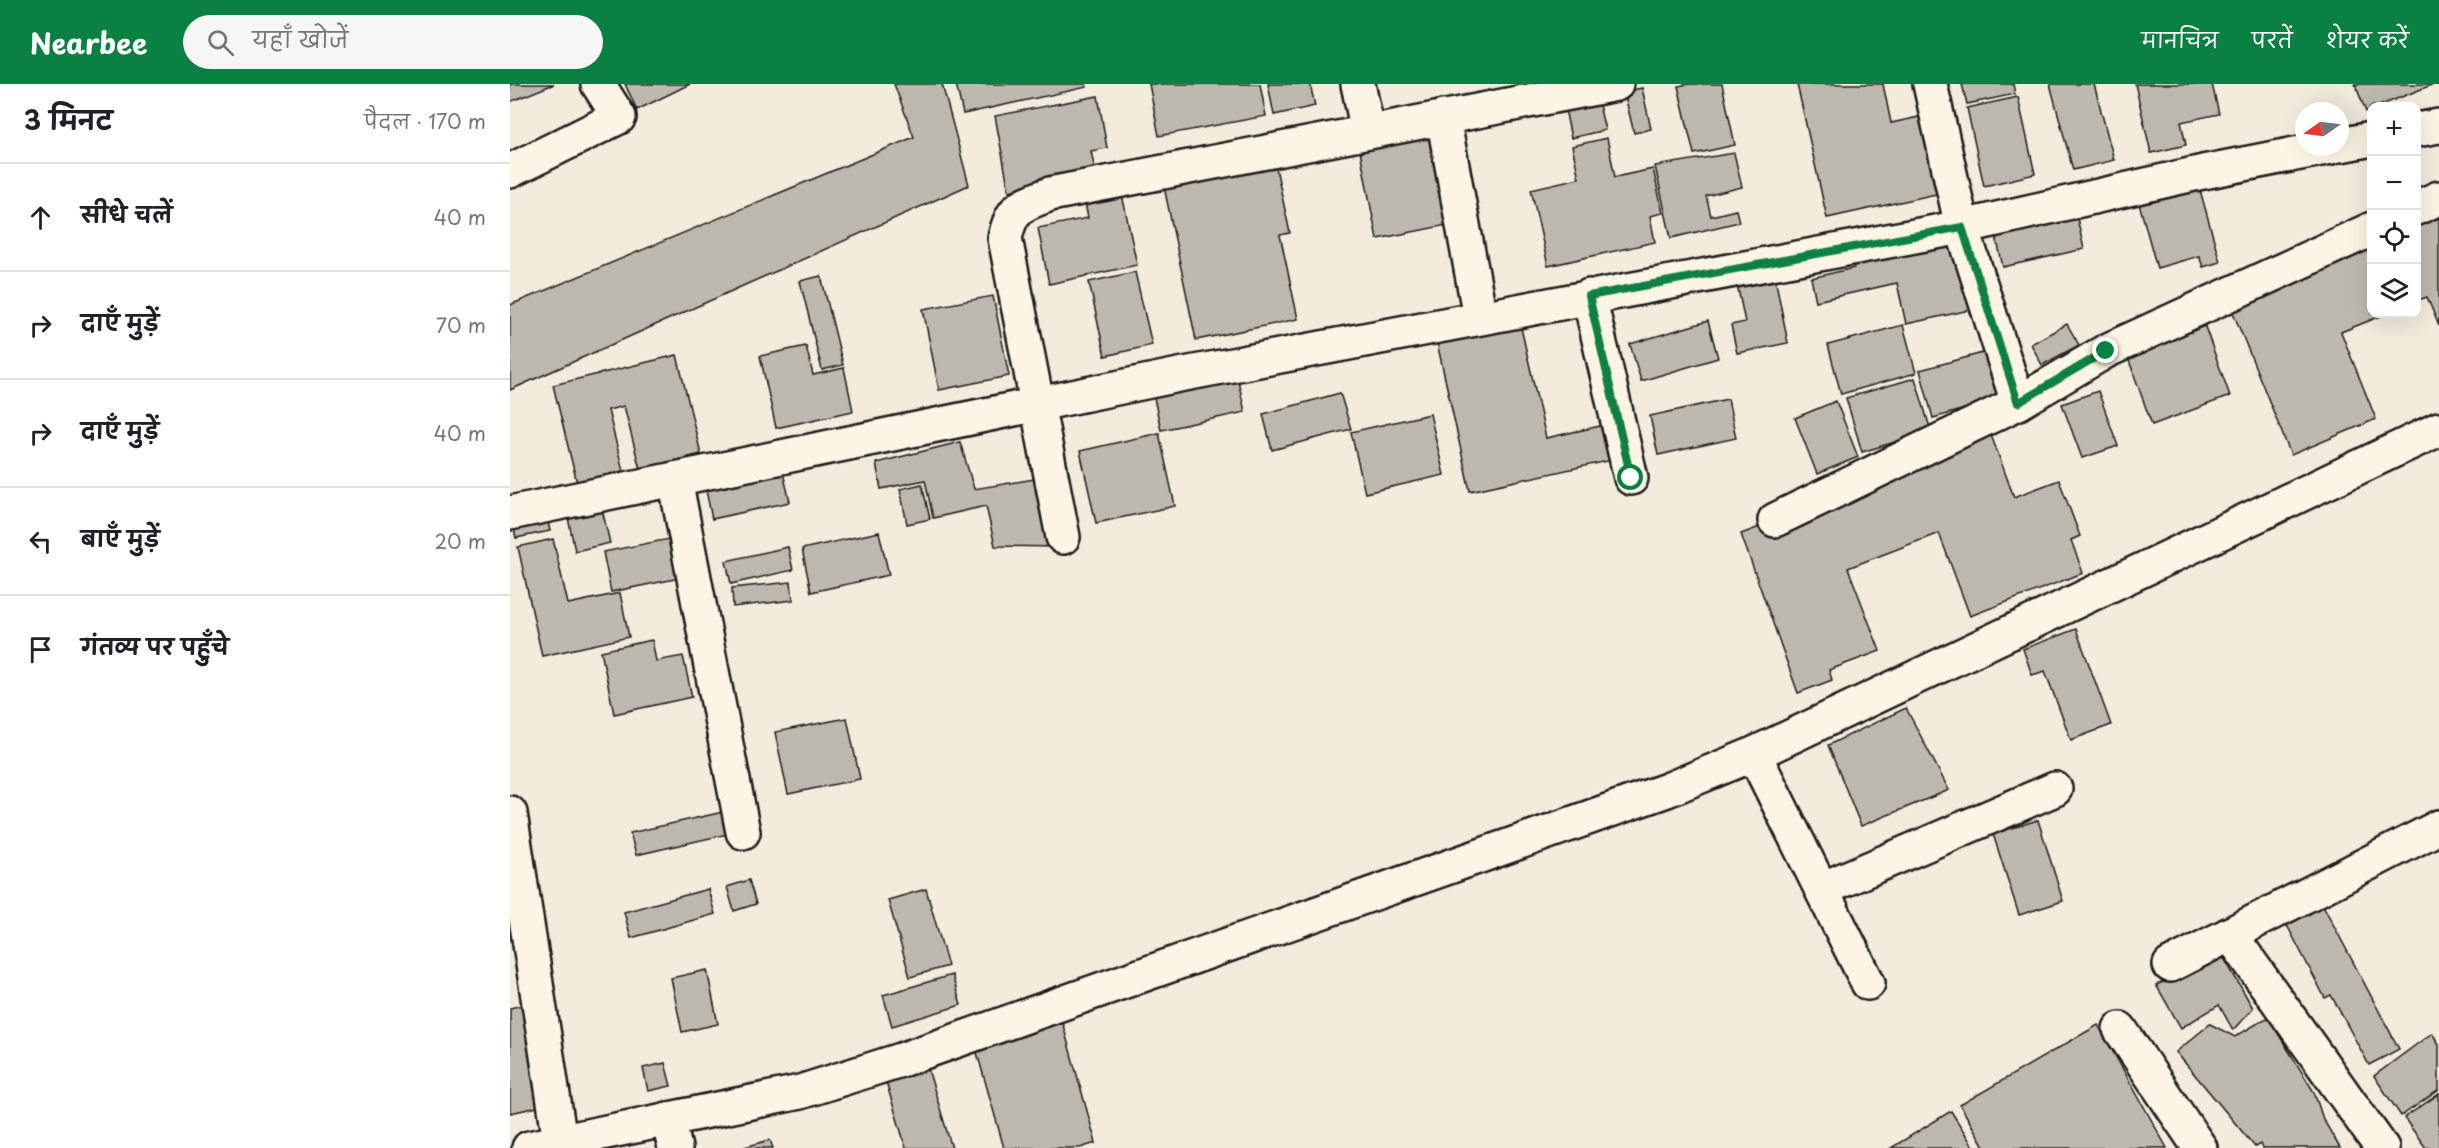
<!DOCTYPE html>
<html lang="hi">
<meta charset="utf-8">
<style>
body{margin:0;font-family:"Playpen Sans","Playpen Sans Deva",sans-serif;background:#f6f6f6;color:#202124}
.controls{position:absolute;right:18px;top:18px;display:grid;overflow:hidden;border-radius:12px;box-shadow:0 6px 24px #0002}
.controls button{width:54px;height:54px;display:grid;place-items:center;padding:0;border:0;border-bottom:2px solid #e0e0e0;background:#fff;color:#202124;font:30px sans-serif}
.compass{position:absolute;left:1785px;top:18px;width:54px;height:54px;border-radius:50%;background:#fff;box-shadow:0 6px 24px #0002;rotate:256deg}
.stop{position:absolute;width:18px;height:18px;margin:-14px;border:4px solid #0b8043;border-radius:50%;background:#fff}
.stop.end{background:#0b8043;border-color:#fff;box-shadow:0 2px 6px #0008}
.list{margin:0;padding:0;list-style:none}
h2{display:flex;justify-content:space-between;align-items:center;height:78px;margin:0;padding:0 24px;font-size:26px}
h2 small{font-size:20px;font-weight:400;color:#757577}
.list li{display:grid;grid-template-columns:39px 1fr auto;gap:18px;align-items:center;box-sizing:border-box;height:108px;padding:0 24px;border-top:2px solid #e0e0e0}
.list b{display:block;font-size:22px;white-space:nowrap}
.list em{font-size:20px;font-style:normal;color:#757577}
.icon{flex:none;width:33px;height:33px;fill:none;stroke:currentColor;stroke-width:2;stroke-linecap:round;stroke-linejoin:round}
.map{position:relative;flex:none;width:1929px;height:1064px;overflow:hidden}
header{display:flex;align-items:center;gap:36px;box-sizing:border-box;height:84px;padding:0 30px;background:#0b8043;color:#fff}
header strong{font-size:28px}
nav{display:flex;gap:33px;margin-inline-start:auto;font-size:21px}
.search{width:420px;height:54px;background:#f6f6f6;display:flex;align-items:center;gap:15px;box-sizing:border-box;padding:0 21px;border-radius:33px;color:#757577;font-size:22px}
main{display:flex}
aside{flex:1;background:#fff}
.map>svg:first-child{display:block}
</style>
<header>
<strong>Nearbee</strong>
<div class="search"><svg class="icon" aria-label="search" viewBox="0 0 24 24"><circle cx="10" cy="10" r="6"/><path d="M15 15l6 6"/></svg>यहाँ खोजें</div>
<nav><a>मानचित्र</a><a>परतें</a><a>शेयर करें</a></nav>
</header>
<main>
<aside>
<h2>3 मिनट<small>पैदल · 170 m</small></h2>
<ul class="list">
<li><svg class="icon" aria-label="ahead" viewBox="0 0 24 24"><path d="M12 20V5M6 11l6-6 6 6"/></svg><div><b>सीधे चलें</b></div><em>40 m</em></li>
<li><svg class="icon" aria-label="right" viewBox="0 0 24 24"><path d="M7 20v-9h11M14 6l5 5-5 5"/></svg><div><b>दाएँ मुड़ें</b></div><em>70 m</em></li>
<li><svg class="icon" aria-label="right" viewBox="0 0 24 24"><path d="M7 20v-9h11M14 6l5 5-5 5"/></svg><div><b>दाएँ मुड़ें</b></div><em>40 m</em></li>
<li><svg class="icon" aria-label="left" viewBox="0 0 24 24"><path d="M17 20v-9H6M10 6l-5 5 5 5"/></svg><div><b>बाएँ मुड़ें</b></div><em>20 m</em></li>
<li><svg class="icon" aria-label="arrive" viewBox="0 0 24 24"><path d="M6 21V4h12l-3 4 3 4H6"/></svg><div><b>गंतव्य पर पहुँचे</b></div></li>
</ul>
</aside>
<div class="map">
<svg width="1929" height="1064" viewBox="0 0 1929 1064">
<rect width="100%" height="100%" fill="#f3ecdd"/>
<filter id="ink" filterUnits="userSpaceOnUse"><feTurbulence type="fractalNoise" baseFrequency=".0167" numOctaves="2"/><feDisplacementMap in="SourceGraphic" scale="12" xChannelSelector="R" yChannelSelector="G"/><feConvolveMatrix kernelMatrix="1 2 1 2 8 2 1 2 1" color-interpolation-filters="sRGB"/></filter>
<g filter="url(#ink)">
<!-- building -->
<g fill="#beb9ae" stroke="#1c1c1c" stroke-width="1.5">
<polygon points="0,0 44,0 0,18"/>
<polygon points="115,0 180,0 127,26"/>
<polygon points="384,0 432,0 459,101 0,306 0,221 404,53"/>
<polygon points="446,0 576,0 577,3 453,30"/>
<polygon points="639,0 750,0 756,32 649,52"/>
<polygon points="758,0 800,0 805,22 764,31"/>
<polygon points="1179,0 1212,0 1225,61 1184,70 1168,2"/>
<polygon points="1287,0 1373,0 1381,39 1423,30 1440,107 1317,134"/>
<polygon points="1452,0 1503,0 1505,10 1457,20"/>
<polygon points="1540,0 1584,0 1604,76 1563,86"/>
<polygon points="1625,0 1702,0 1709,30 1671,38 1676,61 1641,69"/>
<polygon points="1845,0 1924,0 1869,22 1862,22 1856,28"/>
<polygon points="1132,4 1141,45 1124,49 1114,8"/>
<polygon points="588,12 597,64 581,67 586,90 499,107 485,32"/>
<polygon points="1508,13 1525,90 1474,102 1457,24"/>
<polygon points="1088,17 1095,46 1061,54 1055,25"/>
<polygon points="922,46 942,140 867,155 849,62"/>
<polygon points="1097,54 1105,93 1143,85 1153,129 1140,132 1145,158 1038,182 1021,105 1069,94 1062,62"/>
<polygon points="1224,69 1232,103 1196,112 1201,132 1226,126 1229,138 1161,154 1145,82"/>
<polygon points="763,70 780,149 770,151 788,235 686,256 652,93"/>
<polygon points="1687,95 1710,178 1693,183 1689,172 1647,184 1627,112"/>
<polygon points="610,101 627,181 539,200 528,144 578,134 573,109"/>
<polygon points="1564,121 1574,165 1493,183 1483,139"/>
<polygon points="1929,134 1929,242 1917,213 1906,217 1906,143"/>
<polygon points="1461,142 1478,222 1396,240 1387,199 1306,217 1301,194 1344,184 1341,168"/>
<polygon points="1862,157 1862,230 1876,230 1831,248 1866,335 1781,371 1718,216"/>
<polygon points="625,188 642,261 595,272 579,198"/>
<polygon points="311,192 333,281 312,286 290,197"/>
<polygon points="1265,193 1278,259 1227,269 1221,241 1235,238 1227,200"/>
<polygon points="483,212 499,292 429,306 413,225"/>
<polygon points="1007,226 1036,354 1113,337 1121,372 960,407 924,245"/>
<polygon points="1690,229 1720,312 1642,341 1612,257"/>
<polygon points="1198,237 1208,274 1131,297 1120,260"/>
<polygon points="1557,240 1569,261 1532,281 1521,260"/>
<polygon points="1393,241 1406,289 1331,310 1318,261"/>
<polygon points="296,262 303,291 334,284 343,327 266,344 250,272"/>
<polygon points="1491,264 1504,311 1423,334 1410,286"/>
<polygon points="167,271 191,370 130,385 114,322 98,326 113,387 67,399 43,301"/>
<polygon points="726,287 735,328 651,346 642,305"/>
<polygon points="1405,294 1421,347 1352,368 1336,314"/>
<polygon points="1588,307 1608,362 1572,374 1552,320"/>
<polygon points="830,309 841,345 762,366 753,330"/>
<polygon points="1218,315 1226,354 1148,371 1140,332"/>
<polygon points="1326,317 1348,373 1307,390 1285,334"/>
<polygon points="920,330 934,391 855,409 841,348"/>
<polygon points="649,349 665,422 586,439 570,367"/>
<polygon points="1481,351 1504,413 1549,396 1570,452 1561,456 1573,489 1460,532 1429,449 1338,484 1370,567 1319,586 1322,596 1288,609 1231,450 1420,379 1418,374"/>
<polygon points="450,358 464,405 536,393 552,463 485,462 476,422 423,434 415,396 371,405 366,379"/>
<polygon points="270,376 280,418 202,435 193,392"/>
<polygon points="412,400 420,435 397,440 390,405"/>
<polygon points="90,417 100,459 65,467 56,424"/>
<polygon points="35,423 40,447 6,454 1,430"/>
<polygon points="369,448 379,491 301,508 292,465"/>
<polygon points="164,454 175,493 101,508 93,468"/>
<polygon points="43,455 58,520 110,509 119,553 32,572 8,463"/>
<polygon points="278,463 283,486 221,500 216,477"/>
<polygon points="281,498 283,516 223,523 222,504"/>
<polygon points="1566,545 1601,641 1561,656 1535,587 1522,591 1513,565"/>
<polygon points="142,556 146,577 173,572 182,613 104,630 91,567"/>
<polygon points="1396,624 1439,706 1351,742 1318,661"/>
<polygon points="337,634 350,695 278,710 265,648"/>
<polygon points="222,726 226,748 126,771 120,749"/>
<polygon points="1528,736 1553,817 1509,831 1483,750"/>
<polygon points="239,796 246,820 224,827 217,803"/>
<polygon points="198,805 205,830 121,854 114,828"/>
<polygon points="416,805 438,882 400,893 378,816"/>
<polygon points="1805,806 1889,965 1859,981 1821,911 1815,914 1769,826"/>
<polygon points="1714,874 1743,924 1723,946 1709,921 1671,944 1646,901"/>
<polygon points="197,886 208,940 172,948 161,894"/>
<polygon points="442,891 451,921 382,942 373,911"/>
<polygon points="16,920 37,1021 0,1029 0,924"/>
<polygon points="1758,933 1804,1008 1813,1035 1830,1064 1752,1064 1750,1060 1745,1063 1666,968 1700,940 1725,953"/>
<polygon points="551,934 586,1059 570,1064 494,1064 464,958"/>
<polygon points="1588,941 1657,1064 1475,1064 1450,1021"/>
<polygon points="1922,949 1929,960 1929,1006 1891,1032 1864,992"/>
<polygon points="415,975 442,1064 396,1064 373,988"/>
<polygon points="155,979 161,1002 138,1007 133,984"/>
<polygon points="1929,1010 1929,1064 1916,1064 1894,1034"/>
<polygon points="1441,1027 1464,1064 1381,1064"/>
<polygon points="260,1056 263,1064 231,1064"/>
</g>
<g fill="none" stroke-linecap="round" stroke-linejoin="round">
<!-- minor casing -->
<g stroke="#1c1c1c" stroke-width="38">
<g id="minor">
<polyline points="848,0 858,48"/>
<polyline points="1420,0 1452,143 1508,319"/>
<polyline points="933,33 970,233"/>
<polyline points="1906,46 1929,42"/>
<polyline points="1830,61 1862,55"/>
<polyline points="0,87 109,33 88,0"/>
<polyline points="1906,124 1929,114"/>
<polyline points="1079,212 1121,394"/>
<polyline points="165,395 233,748"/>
<polyline points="0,429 669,291 1452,143 1693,88 1821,63"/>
<polyline points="1265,436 1508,319 1596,267 1862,145"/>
<path d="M553 453 495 154C502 122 510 122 540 110L1106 0"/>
<polyline points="1244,670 1358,899"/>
<polyline points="0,729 50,1057"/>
<polyline points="1312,805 1545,705"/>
<polyline points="1720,850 1872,1064"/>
<polyline points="1660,881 1929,743"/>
<polyline points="1610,945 1690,1064"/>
<polyline points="158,1035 165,1064"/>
<polyline points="19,1064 290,1008 394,975 1157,706 1244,670 1929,345"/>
</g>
</g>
<!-- minor -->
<use href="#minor" stroke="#fcf5e5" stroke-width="33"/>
</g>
</g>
<g fill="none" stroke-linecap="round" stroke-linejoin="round" filter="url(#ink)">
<!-- route -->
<polyline stroke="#0b8043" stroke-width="8" points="1121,394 1079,212 1452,143 1508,319 1596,267"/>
</g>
</svg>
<div class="controls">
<button>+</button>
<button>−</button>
<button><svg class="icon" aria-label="locate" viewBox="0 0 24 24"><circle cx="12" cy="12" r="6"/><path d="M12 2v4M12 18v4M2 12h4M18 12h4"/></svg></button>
<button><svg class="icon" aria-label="layers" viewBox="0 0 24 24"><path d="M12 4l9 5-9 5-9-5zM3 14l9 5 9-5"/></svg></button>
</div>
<svg class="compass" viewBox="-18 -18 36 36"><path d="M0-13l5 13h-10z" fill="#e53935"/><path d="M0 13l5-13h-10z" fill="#757577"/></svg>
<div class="stop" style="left:1121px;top:394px"></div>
<div class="stop end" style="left:1596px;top:267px"></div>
</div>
</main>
